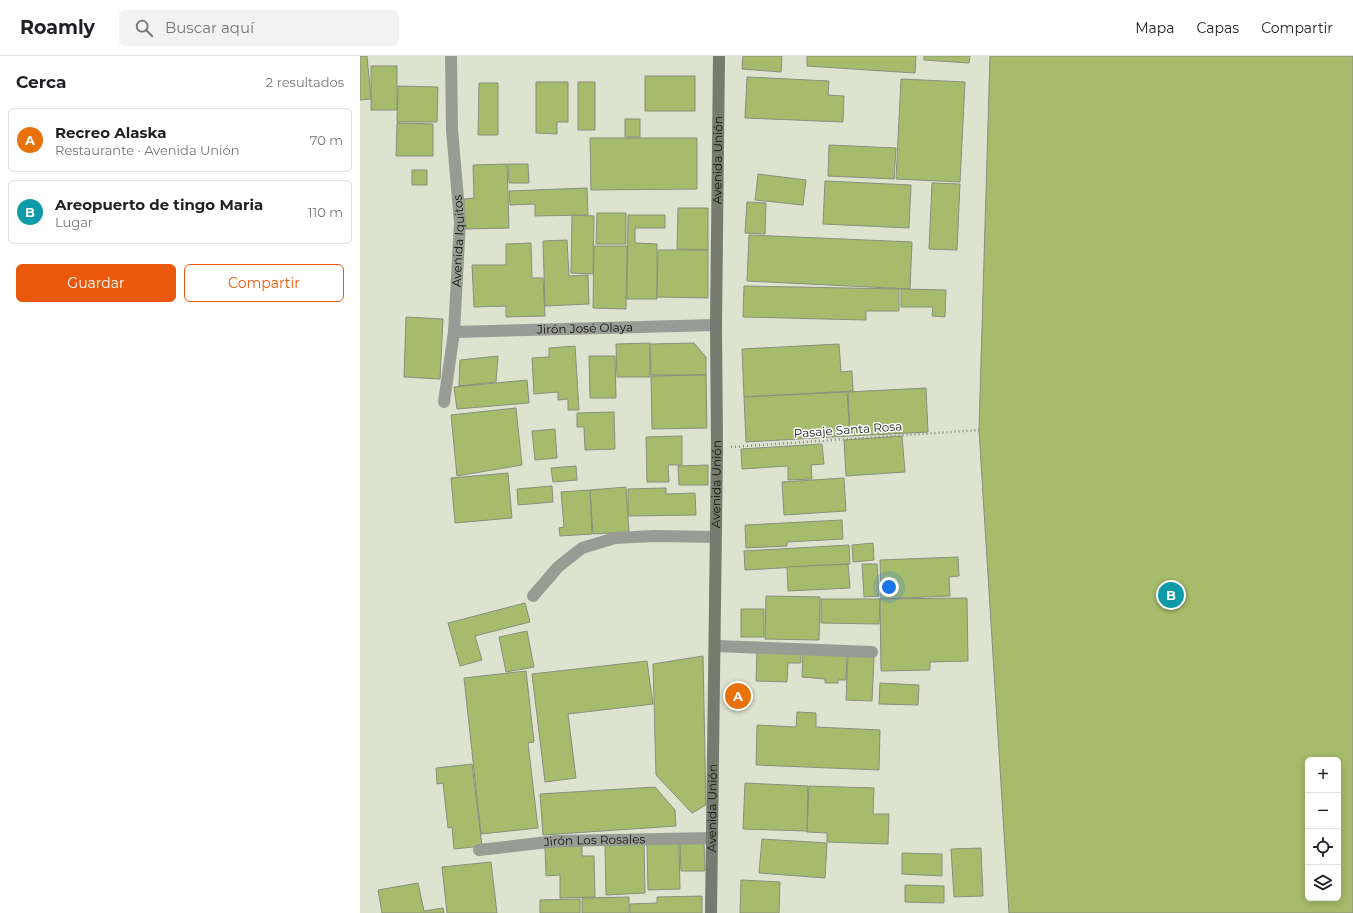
<!DOCTYPE html>
<html lang="es">
<meta charset="utf-8">
<style>
body{margin:0;font-family:Montserrat,sans-serif;background:#f2f2f2;color:#202124}
.controls{position:absolute;right:12px;bottom:12px;display:grid;overflow:hidden;border-radius:6px;box-shadow:0 2px 10px #0003}
.controls button{width:36px;height:36px;display:grid;place-items:center;padding:0;border:0;border-bottom:1px solid #e0e0e0;background:#fff;color:#202124;font:20px sans-serif}
.you{position:absolute;left:529px;top:531px;width:14px;height:14px;margin:-10px;border:3px solid #fff;border-radius:50%;background:#1a73e8;box-shadow:0 0 0 6px #1a73e833}
.badge{display:grid;place-items:center;width:26px;height:26px;border-radius:50%;background:#ea580c;color:#fff;font-size:13px;font-weight:700}
.pin{position:absolute;translate:-50% -50%;border:2px solid #fff;box-shadow:0 1px 4px #0006}
.list{margin:0;padding:0;list-style:none}
h2{display:flex;justify-content:space-between;align-items:center;height:52px;margin:0;padding:0 16px;font-size:17px}
h2 small{font-size:13px;font-weight:400;color:#757577}
.list li{display:grid;grid-template-columns:26px 1fr auto;gap:12px;align-items:center;box-sizing:border-box;height:64px;margin:0 8px 8px;padding:0 8px;border:1px solid #e0e0e0;border-radius:6px}
.list b{display:block;font-size:15px;white-space:nowrap}
.list p{margin:0;font-size:13px;white-space:nowrap;color:#757577}
.list em{font-size:13px;font-style:normal;color:#757577}
.actions{display:flex;gap:8px;padding:12px 16px}
.actions a{flex:1;padding:9px 0;border:1px solid #ea580c;border-radius:6px;text-align:center;font-size:14px;color:#ea580c}
.actions .main{background:#ea580c;color:#fff}
.icon{flex:none;width:22px;height:22px;fill:none;stroke:currentColor;stroke-width:2;stroke-linecap:round;stroke-linejoin:round}
.map{position:relative;flex:none;width:993px;height:857px;overflow:hidden}
header{display:flex;align-items:center;gap:24px;box-sizing:border-box;height:56px;padding:0 20px;background:#fff;border-bottom:1px solid #e0e0e0}
header strong{font-size:19px}
nav{display:flex;gap:22px;margin-inline-start:auto;font-size:14px}
.search{width:280px;height:36px;background:#f2f2f2;display:flex;align-items:center;gap:10px;box-sizing:border-box;padding:0 14px;border-radius:6px;color:#757577;font-size:15px}
main{display:flex}
aside{flex:1;background:#fff}
.map>svg:first-child{display:block}
</style>
<header>
<strong>Roamly</strong>
<div class="search"><svg class="icon" aria-label="search" viewBox="0 0 24 24"><circle cx="10" cy="10" r="6"/><path d="M15 15l6 6"/></svg>Buscar aquí</div>
<nav><a>Mapa</a><a>Capas</a><a>Compartir</a></nav>
</header>
<main>
<aside>
<h2>Cerca<small>2 resultados</small></h2>
<ul class="list">
<li><span class="badge" style="background:#e8710a">A</span><div><b>Recreo Alaska</b><p>Restaurante · Avenida Unión</p></div><em>70 m</em></li>
<li><span class="badge" style="background:#0f9aa8">B</span><div><b>Areopuerto de tingo Maria</b><p>Lugar</p></div><em>110 m</em></li>
</ul>
<div class="actions"><a class="main">Guardar</a><a>Compartir</a></div>
</aside>
<div class="map">
<svg width="993" height="857" viewBox="0 0 993 857">
<rect width="100%" height="100%" fill="#dde3cf"/>
<!-- building -->
<g fill="#a6bb6b" stroke="#898f7d" fill-rule="evenodd">
<polygon points="0,0 7,0 11,43 0,44"/>
<polygon points="383,0 422,0 421,16 382,13"/>
<polygon points="447,0 556,0 555,17 447,10"/>
<polygon points="564,0 610,0 609,7 564,4"/>
<path d="M630 0H993V857H649L619 374ZM948 704H978V842H948Z"/>
<rect x="11" y="10" width="26" height="44"/>
<rect x="285" y="20" width="50" height="35"/>
<polygon points="387,21 469,25 468,39 484,40 483,66 385,62"/>
<polygon points="541,23 605,26 600,126 536,123"/>
<polygon points="176,26 208,26 208,66 197,66 197,78 176,77"/>
<rect x="218" y="26" width="17" height="48"/>
<polygon points="119,27 138,27 138,79 118,79"/>
<polygon points="38,30 78,31 77,66 37,66"/>
<rect x="265" y="63" width="15" height="18"/>
<polygon points="37,67 73,68 73,100 36,100"/>
<polygon points="230,82 337,82 337,133 231,134"/>
<polygon points="469,89 536,92 534,123 468,120"/>
<polygon points="147,108 149,172 105,173 104,143 114,142 113,109"/>
<polygon points="148,108 168,108 169,127 149,127"/>
<rect x="52" y="114" width="15" height="15"/>
<polygon points="398,118 446,124 443,149 395,144"/>
<polygon points="465,125 551,129 549,172 463,168"/>
<polygon points="572,127 600,128 597,194 569,193"/>
<polygon points="227,132 228,159 175,160 175,148 150,149 149,135"/>
<polygon points="387,146 406,147 405,178 385,177"/>
<polygon points="318,152 348,152 348,194 317,193"/>
<polygon points="237,157 266,157 266,188 236,188"/>
<polygon points="212,159 234,160 233,218 211,217"/>
<polygon points="268,159 305,159 305,172 275,172 275,187 297,188 297,243 267,243"/>
<polygon points="389,179 552,186 550,233 387,225"/>
<polygon points="207,184 209,220 228,219 229,248 185,250 183,185"/>
<polygon points="171,187 172,222 183,222 185,260 146,261 146,250 114,251 112,209 146,209 146,188"/>
<polygon points="234,190 267,190 266,253 233,252"/>
<polygon points="298,194 348,194 348,242 297,241"/>
<polygon points="384,230 539,233 539,255 506,255 506,264 383,261"/>
<polygon points="541,233 586,234 585,261 572,260 573,251 541,251"/>
<polygon points="46,261 83,263 80,323 44,321"/>
<polygon points="290,287 290,321 257,321 256,288"/>
<polygon points="334,287 346,301 346,319 291,319 290,288"/>
<polygon points="479,288 481,316 492,315 493,335 384,341 382,293"/>
<polygon points="215,290 219,354 208,354 208,343 198,344 198,336 174,338 172,302 189,301 189,292"/>
<polygon points="138,300 136,326 99,330 100,304"/>
<polygon points="229,300 255,300 256,342 230,342"/>
<polygon points="346,319 347,372 292,373 291,320"/>
<polygon points="167,324 169,347 97,353 94,331"/>
<polygon points="566,332 568,376 490,380 488,336"/>
<polygon points="487,336 490,380 386,386 384,341"/>
<polygon points="156,352 162,409 97,420 91,359"/>
<polygon points="254,356 255,393 225,394 224,371 217,371 217,357"/>
<polygon points="195,373 197,402 175,404 172,375"/>
<polygon points="322,380 322,409 308,409 309,426 287,426 286,381"/>
<polygon points="542,380 545,416 486,420 484,384"/>
<polygon points="462,388 464,408 451,409 452,423 428,424 428,410 382,413 381,393"/>
<polygon points="348,409 348,429 319,429 318,410"/>
<polygon points="216,410 217,424 193,426 191,412"/>
<polygon points="148,417 152,462 95,467 91,422"/>
<polygon points="484,422 486,455 424,459 422,426"/>
<polygon points="192,430 193,446 158,449 157,433"/>
<polygon points="266,431 269,476 233,478 230,434"/>
<polygon points="306,432 306,438 335,437 336,459 268,460 268,433"/>
<polygon points="230,434 232,478 200,480 199,472 204,471 201,436"/>
<polygon points="482,464 483,483 427,486 427,490 386,492 385,469"/>
<polygon points="513,487 514,504 493,506 492,489"/>
<polygon points="489,489 490,508 385,514 384,495"/>
<polygon points="598,501 599,520 589,521 590,540 521,543 520,504"/>
<polygon points="488,508 490,532 428,535 427,511"/>
<polygon points="502,508 517,508 519,540 504,541"/>
<polygon points="406,540 460,541 459,584 405,583"/>
<polygon points="607,542 608,605 570,606 570,614 521,615 520,543"/>
<polygon points="461,543 520,543 519,568 461,567"/>
<polygon points="165,547 170,566 115,580 122,604 100,610 88,567"/>
<rect x="381" y="553" width="23" height="28"/>
<polygon points="167,575 174,611 146,616 139,581"/>
<polygon points="397,595 441,596 441,607 428,607 427,626 396,625"/>
<polygon points="443,597 487,600 486,624 478,624 478,627 465,627 465,623 442,621"/>
<polygon points="488,599 514,601 512,645 486,644"/>
<polygon points="343,600 346,749 332,757 296,719 293,608"/>
<polygon points="287,605 293,648 208,658 216,722 185,726 172,618"/>
<polygon points="166,615 174,686 168,687 178,772 121,778 104,622"/>
<polygon points="520,627 559,629 558,649 519,648"/>
<polygon points="437,656 456,657 456,671 520,674 519,714 396,709 397,669 436,671"/>
<polygon points="112,708 122,790 94,793 92,771 88,772 83,727 77,728 76,712"/>
<polygon points="385,727 448,730 447,775 383,773"/>
<polygon points="449,730 514,732 513,758 529,758 528,788 467,786 467,777 447,776"/>
<polygon points="295,731 315,754 316,770 183,779 180,738"/>
<polygon points="402,783 467,787 465,822 399,817"/>
<polygon points="319,787 320,833 288,834 287,788"/>
<polygon points="320,787 344,787 345,815 321,815"/>
<polygon points="284,788 285,837 246,839 245,789"/>
<polygon points="222,790 222,800 234,800 235,841 200,842 200,819 186,820 185,791"/>
<polygon points="621,792 623,840 594,841 591,793"/>
<polygon points="542,797 582,798 582,820 542,818"/>
<polygon points="131,806 137,857 87,857 82,811"/>
<polygon points="381,824 420,826 419,857 380,857"/>
<polygon points="58,827 64,855 83,852 84,857 22,857 18,834"/>
<polygon points="545,829 584,830 584,847 545,846"/>
<polygon points="342,840 342,857 270,857 270,848 297,847 297,841"/>
<polygon points="269,841 269,857 222,857 222,842"/>
<polygon points="220,843 220,857 180,857 180,844"/>
</g>
<g fill="none" stroke-linecap="round" stroke-linejoin="round">
<!-- path -->
<polyline stroke="#838779" stroke-width="2.5" stroke-dasharray="1 3" stroke-linecap="butt" points="371,391 619,374"/>
<!-- street -->
<g stroke="#999c94" stroke-width="12">
<path id="s1" d="M94 276 356 269"/>
<path id="s2" d="M84 346 94 276 100 166 92 74 91 0"/>
<polyline points="173,540 198,511 222,492 255,482 294,480 355,481"/>
<polyline points="355,590 512,596"/>
<path id="s3" d="M119 794 197 785 352 782"/>
</g>
<!-- secondary -->
<path stroke="#777b6f" stroke-width="12" id="s4" d="M351 857 357 392 356 269 359 0"/>
</g>
<g text-anchor="middle" stroke-width="3" stroke-linejoin="round" paint-order="stroke">
<!-- street labels -->
<g font-size="12" fill="#11130d" stroke="#fff">
<text dy="4" stroke="none"><textPath href="#s4" startOffset="753">Avenida Unión</textPath></text>
<text dy="4" stroke="none"><textPath href="#s2" startOffset="162">Avenida Iquitos</textPath></text>
<text dy="4" stroke="none"><textPath href="#s1" startOffset="131">Jirón José Olaya</textPath></text>
<text transform="translate(488 374) rotate(-4)" y="4">Pasaje Santa Rosa</text>
<text dy="4" stroke="none"><textPath href="#s4" startOffset="429">Avenida Unión</textPath></text>
<text dy="4" stroke="none"><textPath href="#s4" startOffset="105">Avenida Unión</textPath></text>
<text dy="4" stroke="none"><textPath href="#s3" startOffset="116">Jirón Los Rosales</textPath></text>
</g>
</g>
</svg>
<div class="controls">
<button>+</button>
<button>−</button>
<button><svg class="icon" aria-label="locate" viewBox="0 0 24 24"><circle cx="12" cy="12" r="6"/><path d="M12 2v4M12 18v4M2 12h4M18 12h4"/></svg></button>
<button><svg class="icon" aria-label="layers" viewBox="0 0 24 24"><path d="M12 4l9 5-9 5-9-5zM3 14l9 5 9-5"/></svg></button>
</div>
<div class="you"></div>
<div class="pin badge" style="left:378px;top:640px;background:#e8710a">A</div>
<div class="pin badge" style="left:811px;top:539px;background:#0f9aa8">B</div>
</div>
</main>
